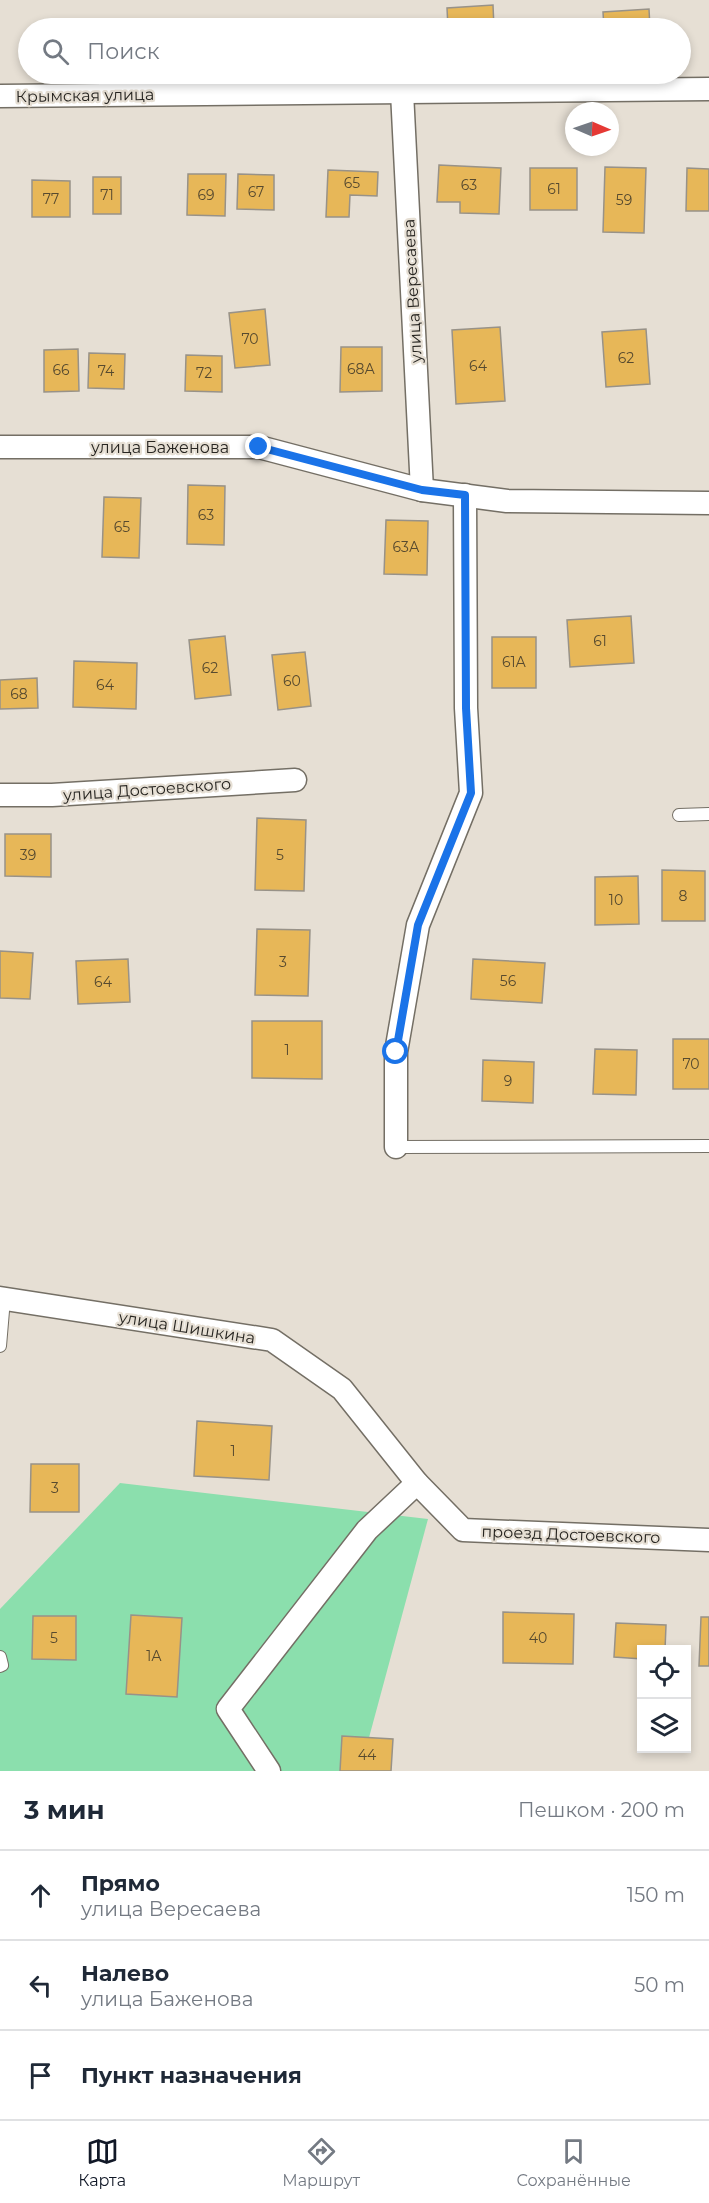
<!DOCTYPE html>
<html lang="ru">
<meta charset="utf-8">
<style>
body{margin:0;font-family:Montserrat,sans-serif;background:#f6f6f7;color:#1f2937}
.controls{position:absolute;right:18px;bottom:18px;display:grid;overflow:hidden;border-radius:0px;box-shadow:0 3px 9px #0003}
.controls button{width:54px;height:54px;display:grid;place-items:center;padding:0;border:0;border-bottom:2px solid #e0e1e3;background:#fff;color:#1f2937;font:30px sans-serif}
.compass{position:absolute;left:565px;top:102px;width:54px;height:54px;border-radius:50%;background:#fff;box-shadow:0 3px 9px #0003;rotate:92deg}
.stop{position:absolute;width:18px;height:18px;margin:-14px;border:4px solid #1a73e8;border-radius:50%;background:#fff}
.stop.end{background:#1a73e8;border-color:#fff;box-shadow:0 2px 6px #0008}
.list{margin:0;padding:0;list-style:none}
h2{display:flex;justify-content:space-between;align-items:center;height:78px;margin:0;padding:0 24px;font-size:26px}
h2 small{font-size:20px;font-weight:400;color:#747a83}
.list li{display:grid;grid-template-columns:39px 1fr auto;gap:18px;align-items:center;box-sizing:border-box;height:90px;padding:0 24px;border-top:2px solid #e0e1e3}
.list b{display:block;font-size:22px;white-space:nowrap}
.list p{margin:0;font-size:20px;white-space:nowrap;color:#747a83}
.list em{font-size:20px;font-style:normal;color:#747a83}
.icon{flex:none;width:33px;height:33px;fill:none;stroke:currentColor;stroke-width:2;stroke-linecap:round;stroke-linejoin:round}
.map{position:relative;flex:none;width:709px;height:1771px;overflow:hidden}
.search{position:absolute;background:#fff;box-shadow:0 3px 9px #0003;left:18px;right:18px;top:18px;height:66px;display:flex;align-items:center;gap:15px;box-sizing:border-box;padding:0 21px;border-radius:33px;color:#747a83;font-size:22px}
.sheet{height:348px;background:#fff}
nav{display:flex;justify-content:space-around;align-items:center;box-sizing:border-box;height:84px;border-top:2px solid #e0e1e3;background:#fff;font-size:16px;color:#747a83}
nav a{display:grid;justify-items:center;gap:3px}
nav .on{color:#111827}
.map>svg:first-child{display:block}
</style>
<div class="map">
<svg width="709" height="1771" viewBox="0 0 709 1771">
<rect width="100%" height="100%" fill="#e6dfd4"/>
<!-- green -->
<polygon fill="#8bdfad" points="120,1483 428,1519 360,1771 0,1771 0,1609"/>
<!-- building -->
<g fill="#e7b758" stroke="#989288" stroke-width="1.5">
<polygon points="493,5 494,28 448,28 447,8"/>
<polygon points="649,9 650,28 604,28 603,12"/>
<polygon points="369,21 370,28 323,28 323,24"/>
<polygon points="439,165 501,168 499,214 460,213 460,202 437,202"/>
<polygon points="605,167 646,168 644,233 603,232"/>
<rect x="530" y="168" width="47" height="42"/>
<polygon points="687,168 709,169 709,211 686,211"/>
<polygon points="328,170 378,172 377,196 350,195 349,217 326,217"/>
<polygon points="188,174 226,174 225,216 187,215"/>
<polygon points="238,174 274,175 274,210 237,209"/>
<rect x="93" y="177" width="28" height="37"/>
<polygon points="32,180 70,181 70,217 32,217"/>
<polygon points="265,309 270,365 235,368 229,313"/>
<polygon points="500,327 505,401 456,404 452,330"/>
<polygon points="646,329 650,384 606,387 602,332"/>
<polygon points="341,347 382,347 382,391 340,392"/>
<polygon points="78,349 79,391 44,392 44,350"/>
<polygon points="89,353 125,354 124,389 88,388"/>
<polygon points="186,355 222,356 222,392 185,391"/>
<polygon points="188,485 225,486 224,545 187,544"/>
<polygon points="104,497 141,498 139,558 102,557"/>
<polygon points="386,520 428,521 427,575 384,574"/>
<polygon points="631,616 634,663 570,667 567,620"/>
<polygon points="225,636 231,695 195,699 189,640"/>
<rect x="492" y="637" width="44" height="51"/>
<polygon points="305,652 311,706 278,710 272,655"/>
<polygon points="74,661 137,663 136,709 73,707"/>
<polygon points="37,678 38,708 0,709 0,680"/>
<polygon points="257,818 306,820 304,891 255,890"/>
<polygon points="5,834 51,834 51,877 5,876"/>
<polygon points="662,870 705,871 705,921 662,921"/>
<polygon points="638,876 639,924 595,925 595,877"/>
<polygon points="257,929 310,930 308,996 255,995"/>
<polygon points="0,951 33,953 30,999 0,998"/>
<polygon points="128,959 130,1002 78,1004 76,961"/>
<polygon points="473,959 545,963 542,1003 471,999"/>
<polygon points="252,1021 322,1021 322,1079 252,1078"/>
<rect x="673" y="1039" width="36" height="50"/>
<polygon points="595,1049 637,1050 636,1095 593,1094"/>
<polygon points="483,1060 534,1062 533,1103 482,1101"/>
<polygon points="197,1421 272,1426 269,1480 194,1476"/>
<polygon points="31,1464 79,1464 79,1512 30,1512"/>
<polygon points="503,1612 574,1614 573,1664 503,1663"/>
<polygon points="131,1615 182,1618 177,1697 126,1694"/>
<polygon points="33,1616 76,1616 76,1660 32,1659"/>
<polygon points="701,1617 709,1617 709,1666 699,1666"/>
<polygon points="616,1623 666,1625 665,1650 642,1650 642,1659 614,1657"/>
<polygon points="342,1736 393,1739 391,1771 340,1771"/>
</g>
<g fill="none" stroke-linecap="round" stroke-linejoin="round">
<!-- lane casing -->
<g stroke="#746f65" stroke-width="14">
<g id="lane">
<polyline points="679,815 709,814"/>
<polyline points="396,1147 709,1146"/>
<polyline points="0,1346 4,1299"/>
<polyline points="0,1657 2,1665 0,1666"/>
</g>
</g>
<!-- street casing -->
<g stroke="#746f65" stroke-width="25">
<g id="street">
<polyline points="402,92 422,490"/>
<polyline points="0,96 709,89"/>
<polyline points="0,447 259,447 422,490 507,501 709,503"/>
<polyline points="0,795 52,795 295,780"/>
<polyline points="396,1147 396,1052 418,925 471,793 466,708 465,495"/>
<polyline points="0,1298 272,1340 342,1389 417,1483 463,1530 709,1540"/>
<polyline points="269,1771 228,1709 367,1530 417,1483"/>
</g>
</g>
<!-- lane -->
<use href="#lane" stroke="#fff" stroke-width="12"/>
<!-- street -->
<use href="#street" stroke="#fff" stroke-width="22"/>
</g>
<g fill="none" stroke-linecap="round" stroke-linejoin="round">
<!-- route -->
<polyline stroke="#1a73e8" stroke-width="8" points="259,447 422,490 465,495 466,708 471,793 418,925 396,1052"/>
</g>
<g text-anchor="middle" stroke-width="4.5" stroke-linejoin="round" paint-order="stroke">
<!-- number labels -->
<g font-size="14" fill="#574a2f">
<text x="352" y="188">65</text>
<text x="469" y="190">63</text>
<text x="554" y="194">61</text>
<text x="256" y="197">67</text>
<text x="107" y="200">71</text>
<text x="206" y="200">69</text>
<text x="51" y="204">77</text>
<text x="624" y="205">59</text>
<text x="250" y="344">70</text>
<text x="626" y="363">62</text>
<text x="478" y="371">64</text>
<text x="361" y="374">68А</text>
<text x="61" y="375">66</text>
<text x="106" y="376">74</text>
<text x="204" y="378">72</text>
<text x="206" y="520">63</text>
<text x="122" y="532">65</text>
<text x="406" y="552">63А</text>
<text x="600" y="646">61</text>
<text x="514" y="667">61А</text>
<text x="210" y="673">62</text>
<text x="292" y="686">60</text>
<text x="105" y="690">64</text>
<text x="19" y="699">68</text>
<text x="28" y="860">39</text>
<text x="280" y="860">5</text>
<text x="683" y="901">8</text>
<text x="616" y="905">10</text>
<text x="283" y="967">3</text>
<text x="508" y="986">56</text>
<text x="103" y="987">64</text>
<text x="287" y="1055">1</text>
<text x="691" y="1069">70</text>
<text x="508" y="1086">9</text>
<text x="233" y="1456">1</text>
<text x="55" y="1493">3</text>
<text x="54" y="1643">5</text>
<text x="538" y="1643">40</text>
<text x="154" y="1661">1А</text>
<text x="367" y="1760">44</text>
</g>
<!-- street labels -->
<g font-size="16" fill="#272521" stroke="#e6dfd4">
<text transform="translate(85 95) rotate(-1)" y="6">Крымская улица</text>
<text transform="translate(412 291) rotate(-93)" y="6">улица Вересаева</text>
<text x="160" y="453">улица Баженова</text>
<text transform="translate(147 789) rotate(-4)" y="6">улица Достоевского</text>
<text transform="translate(187 1327) rotate(9)" y="6">улица Шишкина</text>
<text transform="translate(571 1534) rotate(2)" y="6">проезд Достоевского</text>
</g>
</g>
</svg>
<div class="controls">
<button><svg class="icon" aria-label="locate" viewBox="0 0 24 24"><circle cx="12" cy="12" r="6"/><path d="M12 2v4M12 18v4M2 12h4M18 12h4"/></svg></button>
<button><svg class="icon" aria-label="layers" viewBox="0 0 24 24"><path d="M12 4l9 5-9 5-9-5zM3 14l9 5 9-5"/></svg></button>
</div>
<svg class="compass" viewBox="-18 -18 36 36"><path d="M0-13l5 13h-10z" fill="#e53935"/><path d="M0 13l5-13h-10z" fill="#747a83"/></svg>
<div class="stop" style="left:396px;top:1052px"></div>
<div class="stop end" style="left:259px;top:447px"></div>
<div class="search"><svg class="icon" aria-label="search" viewBox="0 0 24 24"><circle cx="10" cy="10" r="6"/><path d="M15 15l6 6"/></svg>Поиск</div>
</div>
<section class="sheet">
<h2>3 мин<small>Пешком · 200 m</small></h2>
<ul class="list">
<li><svg class="icon" aria-label="ahead" viewBox="0 0 24 24"><path d="M12 20V5M6 11l6-6 6 6"/></svg><div><b>Прямо</b><p>улица Вересаева</p></div><em>150 m</em></li>
<li><svg class="icon" aria-label="left" viewBox="0 0 24 24"><path d="M17 20v-9H6M10 6l-5 5 5 5"/></svg><div><b>Налево</b><p>улица Баженова</p></div><em>50 m</em></li>
<li><svg class="icon" aria-label="arrive" viewBox="0 0 24 24"><path d="M6 21V4h12l-3 4 3 4H6"/></svg><div><b>Пункт назначения</b></div></li>
</ul>
</section>
<nav>
<a class="on"><svg class="icon" aria-label="map" viewBox="0 0 24 24"><path d="M3 6l6-2 6 2 6-2v14l-6 2-6-2-6 2zM9 4v14M15 6v14"/></svg>Карта</a>
<a><svg class="icon" aria-label="directions" viewBox="0 0 24 24"><path d="M12 3l9 9-9 9-9-9zM9 14v-3h6M13 9l2 2-2 2"/></svg>Маршрут</a>
<a><svg class="icon" aria-label="saved" viewBox="0 0 24 24"><path d="M7 4h10v16l-5-4-5 4z"/></svg>Сохранённые</a>
</nav>
